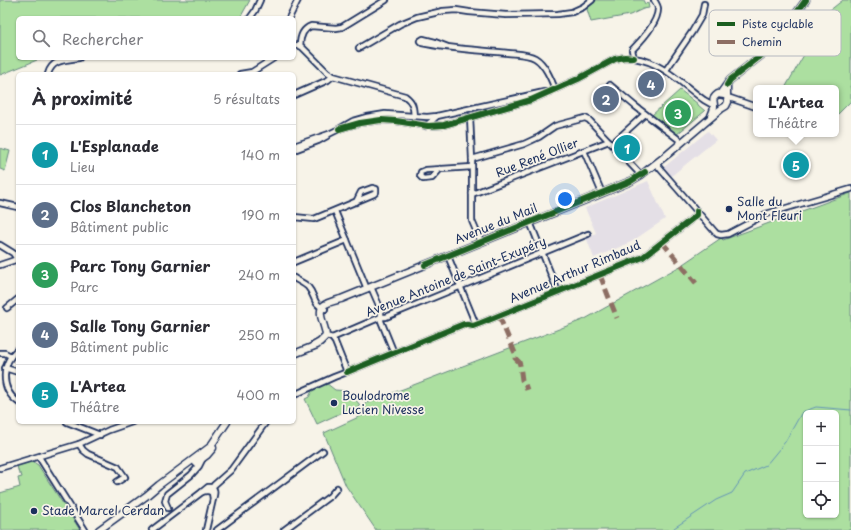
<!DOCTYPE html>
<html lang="fr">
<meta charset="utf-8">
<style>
body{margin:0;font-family:"Playpen Sans",sans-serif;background:#f7f7f7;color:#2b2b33}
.controls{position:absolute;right:12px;bottom:12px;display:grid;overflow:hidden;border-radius:6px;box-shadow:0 1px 3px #0004}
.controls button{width:36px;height:36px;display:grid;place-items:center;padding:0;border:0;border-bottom:1px solid #e1e1e2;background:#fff;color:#2b2b33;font:20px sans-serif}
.you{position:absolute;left:565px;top:199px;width:14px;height:14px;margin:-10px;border:3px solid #fff;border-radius:50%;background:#1a73e8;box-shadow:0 0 0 6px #1a73e833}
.badge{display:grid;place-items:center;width:26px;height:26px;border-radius:50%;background:#7c3aed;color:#fff;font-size:13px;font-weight:700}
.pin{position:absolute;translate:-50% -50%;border:2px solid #fff;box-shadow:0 1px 4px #0006}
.popup{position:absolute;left:753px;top:85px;width:86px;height:52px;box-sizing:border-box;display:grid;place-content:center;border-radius:6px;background:#fff;filter:drop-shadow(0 1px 3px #0005);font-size:13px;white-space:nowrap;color:#7c7c81}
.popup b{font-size:15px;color:#2b2b33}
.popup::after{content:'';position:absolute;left:50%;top:100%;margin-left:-8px;border:8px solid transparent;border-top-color:#fff}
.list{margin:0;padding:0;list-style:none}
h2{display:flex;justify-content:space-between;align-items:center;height:52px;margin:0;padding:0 16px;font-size:17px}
h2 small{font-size:13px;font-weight:400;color:#7c7c81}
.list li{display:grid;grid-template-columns:26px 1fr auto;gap:12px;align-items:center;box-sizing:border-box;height:60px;padding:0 16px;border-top:1px solid #e1e1e2}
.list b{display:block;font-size:15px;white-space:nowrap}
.list p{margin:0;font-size:13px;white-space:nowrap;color:#7c7c81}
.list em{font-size:13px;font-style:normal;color:#7c7c81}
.icon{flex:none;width:22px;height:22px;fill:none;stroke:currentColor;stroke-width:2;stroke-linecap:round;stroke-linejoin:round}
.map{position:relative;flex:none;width:851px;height:530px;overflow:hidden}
.search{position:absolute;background:#fff;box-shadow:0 1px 3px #0004;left:16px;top:16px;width:280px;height:44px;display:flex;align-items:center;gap:10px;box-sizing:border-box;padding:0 14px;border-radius:6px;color:#7c7c81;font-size:15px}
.panel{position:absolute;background:#fff;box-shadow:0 1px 3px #0004;left:16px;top:72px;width:280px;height:352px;border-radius:6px}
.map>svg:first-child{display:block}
</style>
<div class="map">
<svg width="851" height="530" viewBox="0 0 851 530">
<rect width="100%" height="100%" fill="#f7f3e8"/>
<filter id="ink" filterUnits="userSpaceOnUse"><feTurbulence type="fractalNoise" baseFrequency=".025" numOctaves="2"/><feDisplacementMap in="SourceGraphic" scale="8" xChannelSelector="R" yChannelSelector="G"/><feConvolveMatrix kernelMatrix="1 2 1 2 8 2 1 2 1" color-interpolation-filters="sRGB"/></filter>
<g filter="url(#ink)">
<!-- built -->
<g fill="#e4dfe6">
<polygon points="708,131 716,140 670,177 663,168"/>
<polygon points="648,181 665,219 631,242 594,258 586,237 588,237 591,238 592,235 596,233 585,208"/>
</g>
<!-- green -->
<g fill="#acdfa0" stroke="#64877f" fill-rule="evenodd">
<polygon points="0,0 250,0 240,18 18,18 18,58 42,58 0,75"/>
<polygon points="594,0 643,0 645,4 648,3 649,8 643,9 630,15 591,22 586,6"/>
<polygon points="843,0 851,0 851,85 850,86 851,90 851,101 836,116 836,88 785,88 829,11"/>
<polygon points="680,90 698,104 698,105 705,111 676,135 652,115"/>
<polygon points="0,148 10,151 5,171 0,169"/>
<path d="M851 193V530H376L346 486 324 433 363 415 364 404 585 319 684 264H683L721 238 723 240ZM806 413H836V515H806Z"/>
<polygon points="326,383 335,390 348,391 360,405 353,412 343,412 317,424 307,403 305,399 309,397 313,389"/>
<polygon points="30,462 35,463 38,465 80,530 0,530 0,493 20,487 18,478 22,477 21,474 19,474 17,466"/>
</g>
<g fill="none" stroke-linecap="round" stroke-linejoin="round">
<!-- stream -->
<polyline stroke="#6294b7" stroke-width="1" points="673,530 674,528 716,500 732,493 745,474 766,465 785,442 802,412 816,407 851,410"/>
<!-- street casing -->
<g stroke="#1b2f5e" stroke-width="8">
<g id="street">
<path d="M654 0C656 3 658 6 658 9 658 22 641 41 632 50L634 58C662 62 682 84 704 100L711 104H713"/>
<polyline points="250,18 255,11 260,0"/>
<polyline points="289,18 298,0"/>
<path d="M294 46 298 45 302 47 327 72 333 76 405 96C414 103 413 107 414 117"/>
<path d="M300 46C300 37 303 29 311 26L336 28 342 27 386 0"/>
<path d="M448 47 435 42 423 39 420 41 422 43C450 49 479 50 508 53 516 54 528 54 535 58 545 64 551 79 555 89"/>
<polyline points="359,48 400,24 417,17 443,11 456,10 469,12 506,15 558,14 572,12 583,7 592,0"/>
<polyline points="666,70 692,32 702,15 704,4"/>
<path d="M48 74C52 59 66 60 79 58"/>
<polyline points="240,74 252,72 274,58"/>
<polyline points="610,85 635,106 682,142"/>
<polyline points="294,95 328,80 333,76"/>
<polyline points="727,98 730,98 756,107"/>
<polyline points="470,117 472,159 472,221 481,242"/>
<polyline points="426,126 437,116"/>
<polyline points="339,129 360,123 381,120 396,121 428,126 444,125 531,100 578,79 615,59 625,57 634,58"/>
<polyline points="797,134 799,135"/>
<polyline points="612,144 645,114"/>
<polyline points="294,146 329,134 339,129 353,121 367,117 385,114 427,117 437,116 544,92"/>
<polyline points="294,150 318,141 327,136"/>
<polyline points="584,151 602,193"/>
<polyline points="472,159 524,144 539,137 555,126 585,118 589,120 641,175"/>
<polyline points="656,164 715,232 717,234 721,235 728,234 766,214 851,189"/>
<polyline points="440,169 432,178 423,179 420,176 421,172 426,170 472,167"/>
<polyline points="472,194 609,141"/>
<polyline points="0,203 18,207"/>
<polyline points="335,211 367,289"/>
<polyline points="294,217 314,219 374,194 376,192 376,189 372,188 361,192 356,202"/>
<polyline points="530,222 558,292"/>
<polyline points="0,245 13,253 17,259"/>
<polyline points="448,256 476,325"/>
<polyline points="294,262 347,240"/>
<polyline points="0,265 18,259"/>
<path d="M294 278C298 281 304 283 308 287 316 296 312 304 325 309"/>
<polyline points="371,287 381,310 381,321 394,353"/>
<polyline points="7,308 18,299"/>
<polyline points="332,338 381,317 386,317 588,234"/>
<path d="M18 349C1 363 0 389 18 402"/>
<polyline points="0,353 5,353 11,356"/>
<polyline points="5,368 18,372"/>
<polyline points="347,372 464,324 473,326 481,323 643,257 697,215 697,211"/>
<polyline points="294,395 334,377 347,372 335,342 332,338 329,337"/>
<polyline points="67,422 100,435"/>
<polyline points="79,444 83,450 88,454 118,467 125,477 117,482"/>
<polyline points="39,457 85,530"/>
<polyline points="0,468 79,444 109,430 132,422"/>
<path d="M208 487C216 486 215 493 213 499L212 493C209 490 205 491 202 492Z"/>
<polyline points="210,491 214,485 231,470 266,422"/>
<polyline points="168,508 165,501 167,494 191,475 199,466 203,458"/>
<polyline points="152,530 202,492"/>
<polyline points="206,530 213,499"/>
<polyline points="217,530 323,451"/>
<polyline points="284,530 330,496 337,488"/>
</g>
</g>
<!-- secondary casing -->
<g stroke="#1b2f5e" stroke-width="9">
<g id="secondary">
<polyline points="720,94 730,80 763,54 776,41 806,0"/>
<path d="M711 116C712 114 714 109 714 106 714 100 711 99 718 94L724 95"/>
<path d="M313 346 320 342 326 336C326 331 324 327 323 323 316 304 326 303 341 299L595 196 631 181 641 175 668 154 721 109 726 106 728 102 727 97V85"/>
<polyline points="294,354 317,345"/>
<polyline points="196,463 207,455 213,448"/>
<polyline points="99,530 146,496 159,485 206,450 210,447 227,422"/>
</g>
</g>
<!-- street -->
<use href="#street" stroke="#f7f3e8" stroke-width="4.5"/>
<!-- secondary -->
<use href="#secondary" stroke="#f7f3e8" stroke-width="6"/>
<!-- quiet -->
<g stroke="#8d6e63" stroke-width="5" stroke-dasharray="10 5" stroke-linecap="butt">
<polyline points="662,242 696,283"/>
<polyline points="600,275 617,318"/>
<polyline points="499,316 515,353 515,358 519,362 520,365 522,380 525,384 527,390"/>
</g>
<!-- cycleway casing -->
<g stroke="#f7f3e8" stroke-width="8">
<g id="cycleway">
<polyline points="727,85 730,80 763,54 776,41 806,0"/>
<polyline points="339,129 360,123 381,120 396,121 428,126 444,125 531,100 578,79 615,59 625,57 634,58"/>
<polyline points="425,265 631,181 645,172"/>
<polyline points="347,372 464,324 473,326 481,323 643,257 697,215 697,211"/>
</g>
</g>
<!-- cycleway -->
<use href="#cycleway" stroke="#1b5e20" stroke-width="6"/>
</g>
</g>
<!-- markers -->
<g fill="#1b2f5e" stroke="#f7f3e8" stroke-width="1.5">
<circle cx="729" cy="209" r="4"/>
<circle cx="334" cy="403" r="4"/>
<circle cx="34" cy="511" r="4"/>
</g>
<g text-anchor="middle" stroke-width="3.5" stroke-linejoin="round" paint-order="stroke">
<!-- street labels -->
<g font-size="12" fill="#1b2f5e" stroke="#f7f3e8">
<text transform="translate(537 158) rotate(-21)" y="4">Rue René Ollier</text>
<text transform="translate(496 224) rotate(-22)" y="4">Avenue du Mail</text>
<text transform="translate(575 272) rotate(-23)" y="4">Avenue Arthur Rimbaud</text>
<text transform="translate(456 277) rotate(-22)" y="4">Avenue Antoine de Saint-Exupéry</text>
</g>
<!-- poi labels -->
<g font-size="12" fill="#1b2f5e" stroke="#f7f3e8" text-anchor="start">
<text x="737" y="206">Salle du<tspan x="737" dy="14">Mont Fleuri</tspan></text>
<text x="342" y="400">Boulodrome<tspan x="342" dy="14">Lucien Nivesse</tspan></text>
<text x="42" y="515">Stade Marcel Cerdan</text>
</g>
</g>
<!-- legend -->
<rect x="709" y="10" width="132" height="46" rx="6" fill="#f7f3e8" stroke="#b5b8bf" stroke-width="1"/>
<rect x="717" y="22" width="18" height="4" fill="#1b5e20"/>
<rect x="717" y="40" width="18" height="4" fill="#8d6e63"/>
<g font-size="11" fill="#1b2f5e">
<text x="742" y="28">Piste cyclable</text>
<text x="742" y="46">Chemin</text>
</g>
</svg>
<div class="controls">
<button>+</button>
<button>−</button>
<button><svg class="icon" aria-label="locate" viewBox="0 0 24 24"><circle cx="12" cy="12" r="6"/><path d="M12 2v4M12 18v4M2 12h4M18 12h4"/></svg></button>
</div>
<div class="you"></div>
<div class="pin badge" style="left:627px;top:148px;background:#0f9aa8">1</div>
<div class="pin badge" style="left:606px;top:99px;background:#5c6f8a">2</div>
<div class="pin badge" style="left:678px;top:113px;background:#2e9e5b">3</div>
<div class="pin badge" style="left:651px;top:84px;background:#5c6f8a">4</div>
<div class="pin badge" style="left:796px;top:165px;background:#0f9aa8">5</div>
<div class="popup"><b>L'Artea</b>Théâtre</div>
<div class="search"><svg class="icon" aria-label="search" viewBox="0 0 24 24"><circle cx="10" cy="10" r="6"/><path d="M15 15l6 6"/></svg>Rechercher</div>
<section class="panel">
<h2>À proximité<small>5 résultats</small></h2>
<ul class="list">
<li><span class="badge" style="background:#0f9aa8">1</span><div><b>L'Esplanade</b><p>Lieu</p></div><em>140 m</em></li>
<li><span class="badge" style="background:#5c6f8a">2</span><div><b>Clos Blancheton</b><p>Bâtiment public</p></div><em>190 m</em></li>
<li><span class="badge" style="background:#2e9e5b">3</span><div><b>Parc Tony Garnier</b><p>Parc</p></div><em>240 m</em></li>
<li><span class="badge" style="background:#5c6f8a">4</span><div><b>Salle Tony Garnier</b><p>Bâtiment public</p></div><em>250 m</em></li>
<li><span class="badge" style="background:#0f9aa8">5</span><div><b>L'Artea</b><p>Théâtre</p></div><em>400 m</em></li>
</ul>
</section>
</div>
